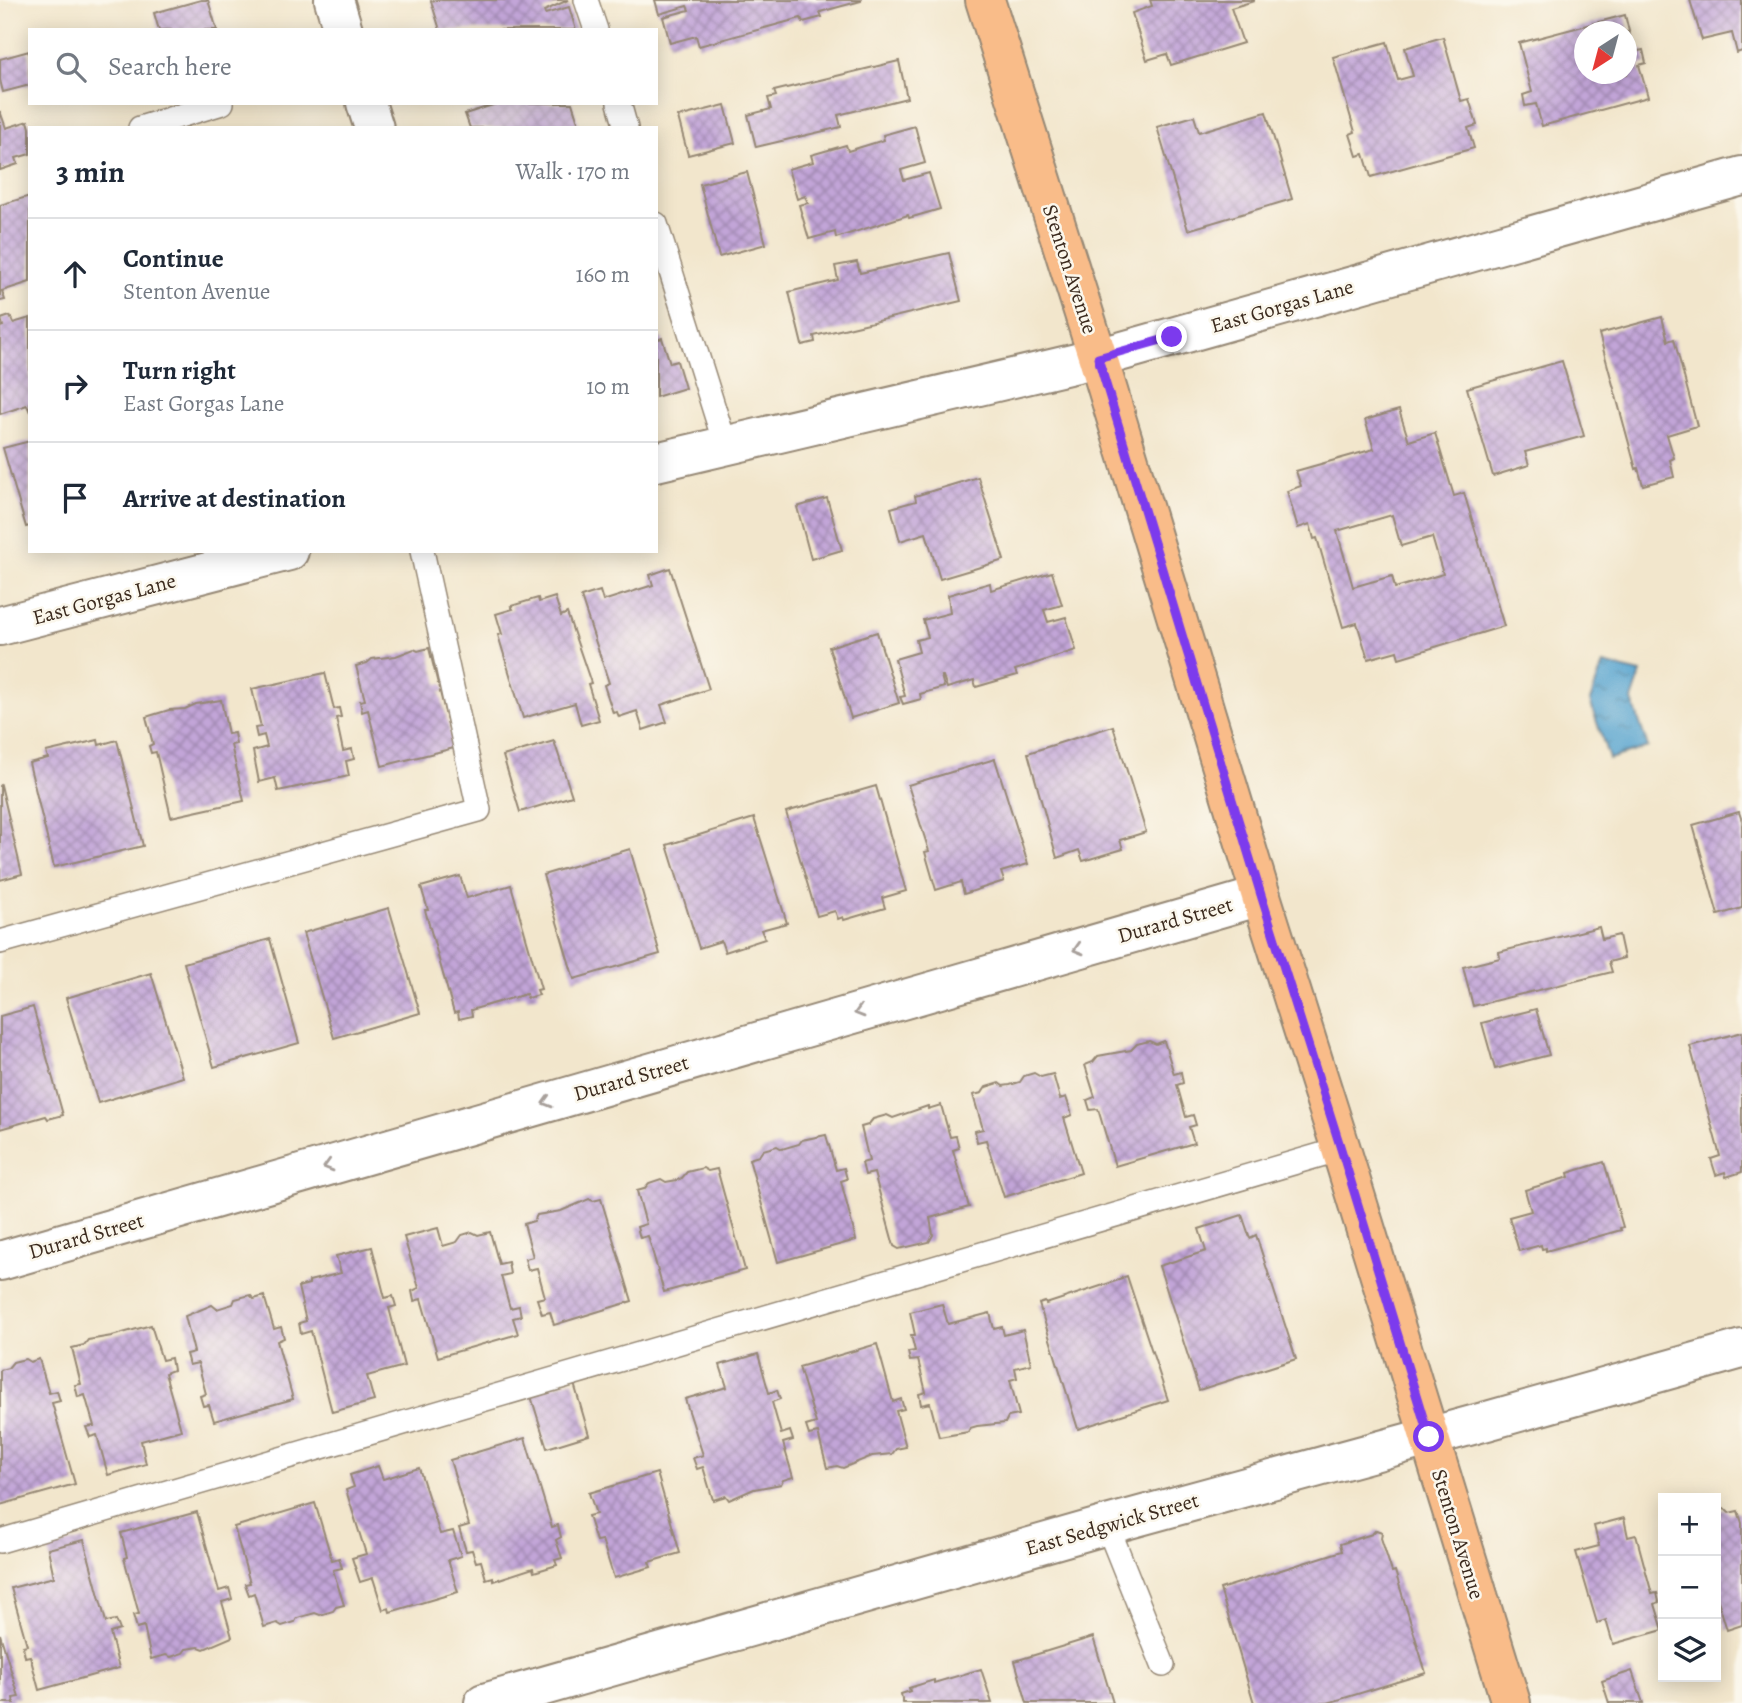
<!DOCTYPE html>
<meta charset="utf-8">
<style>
body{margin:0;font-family:Alegreya,serif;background:#f2f2f3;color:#1f2937}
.controls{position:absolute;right:21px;bottom:21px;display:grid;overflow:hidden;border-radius:0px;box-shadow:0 4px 18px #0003}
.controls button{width:63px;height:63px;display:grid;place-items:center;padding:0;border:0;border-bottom:2px solid #e0e1e3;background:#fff;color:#1f2937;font:35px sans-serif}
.compass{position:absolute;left:1574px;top:21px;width:63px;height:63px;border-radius:50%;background:#fff;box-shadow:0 4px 18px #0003;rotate:216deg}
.stop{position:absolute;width:21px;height:21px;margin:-16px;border:5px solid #7c3aed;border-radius:50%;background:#fff}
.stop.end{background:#7c3aed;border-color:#fff;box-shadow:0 2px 7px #0008}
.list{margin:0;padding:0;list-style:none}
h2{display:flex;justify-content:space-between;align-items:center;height:91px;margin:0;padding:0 28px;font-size:30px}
h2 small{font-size:23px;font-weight:400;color:#747a83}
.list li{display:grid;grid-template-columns:46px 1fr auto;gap:21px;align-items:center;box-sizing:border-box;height:112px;padding:0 28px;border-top:2px solid #e0e1e3}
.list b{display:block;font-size:26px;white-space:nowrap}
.list p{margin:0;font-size:23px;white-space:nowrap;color:#747a83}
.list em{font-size:23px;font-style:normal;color:#747a83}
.icon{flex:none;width:38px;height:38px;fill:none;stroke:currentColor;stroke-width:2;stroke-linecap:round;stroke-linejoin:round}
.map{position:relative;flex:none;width:1742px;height:1703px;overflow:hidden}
.search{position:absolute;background:#fff;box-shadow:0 4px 18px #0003;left:28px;top:28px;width:630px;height:77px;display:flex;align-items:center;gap:18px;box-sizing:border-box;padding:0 24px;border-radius:0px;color:#747a83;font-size:26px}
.panel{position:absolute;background:#fff;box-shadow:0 4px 18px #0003;left:28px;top:126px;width:630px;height:427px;border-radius:0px}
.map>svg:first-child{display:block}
</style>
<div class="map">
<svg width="1742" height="1703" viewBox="0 0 1742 1703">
<defs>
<pattern id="water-ripples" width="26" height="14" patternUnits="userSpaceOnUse" patternTransform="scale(1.75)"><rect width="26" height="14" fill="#55a3cf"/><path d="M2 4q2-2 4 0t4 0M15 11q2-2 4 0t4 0" fill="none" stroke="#4885a7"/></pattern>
<pattern id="building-cross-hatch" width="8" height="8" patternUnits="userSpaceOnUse" patternTransform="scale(1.75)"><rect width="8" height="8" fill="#c2a5d8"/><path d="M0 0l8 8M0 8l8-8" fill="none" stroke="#9f87af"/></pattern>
</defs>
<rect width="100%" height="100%" fill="#fbf7ec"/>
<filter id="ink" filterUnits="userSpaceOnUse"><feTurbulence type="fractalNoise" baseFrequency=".0143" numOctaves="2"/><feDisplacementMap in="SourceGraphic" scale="14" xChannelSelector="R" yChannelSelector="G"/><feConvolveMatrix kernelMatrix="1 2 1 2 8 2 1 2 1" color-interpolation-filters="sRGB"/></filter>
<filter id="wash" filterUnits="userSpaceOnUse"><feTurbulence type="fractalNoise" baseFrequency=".00686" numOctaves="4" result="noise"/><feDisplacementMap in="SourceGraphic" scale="28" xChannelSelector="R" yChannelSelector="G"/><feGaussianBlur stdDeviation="1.57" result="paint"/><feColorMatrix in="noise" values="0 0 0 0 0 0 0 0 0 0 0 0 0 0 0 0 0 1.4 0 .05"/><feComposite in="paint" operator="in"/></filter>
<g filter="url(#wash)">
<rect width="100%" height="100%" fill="#f2e6cc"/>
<!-- water -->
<polygon fill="url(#water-ripples)" stroke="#486676" stroke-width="2" points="1603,664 1641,673 1632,700 1648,747 1609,759 1590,701"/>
<g id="blocks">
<!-- building -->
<g fill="url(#building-cross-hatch)" fill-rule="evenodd">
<polygon points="201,0 208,0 217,30 159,30 154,13"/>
<polygon points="436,0 568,0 544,11 545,14 569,7 576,30 440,30 431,1"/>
<polygon points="655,0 861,0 861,1 820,12 822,17 803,22 801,18 699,46 696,36 670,43 663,17 689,10 687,6 659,14"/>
<polygon points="1150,0 1254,0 1254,1 1231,8 1243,43 1171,65 1167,54 1147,60 1132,13 1152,6"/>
<polygon points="1690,0 1742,0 1742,51 1737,53 1732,33 1702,40"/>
<path d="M1625 15 1634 52 1643 50 1646 63 1639 65 1648 97 1542 126 1536 104 1525 106 1523 95 1532 92 1519 43ZM1584 32H1627V74H1584Z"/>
<polygon points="1443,37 1461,101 1469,99 1477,125 1468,128 1474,148 1371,177 1364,154 1357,156 1350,134 1355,132 1333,57 1387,42 1398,80 1413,76 1405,48"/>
<polygon points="29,51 30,85 3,92 0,80 0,59"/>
<polygon points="899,61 907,98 838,115 841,127 756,147 748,115 771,109 768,98 776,96 774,91"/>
<polygon points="499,103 572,103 580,128 470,128 465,114"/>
<polygon points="725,105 735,143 688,155 678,117"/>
<polygon points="0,111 6,128 28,121 30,128 30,154 16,158 18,164 0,170"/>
<polygon points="1266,112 1292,199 1188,230 1157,127 1194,116 1199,132"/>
<polygon points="915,126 925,163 901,170 904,180 929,173 940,209 909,218 908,215 836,238 835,232 809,239 799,205 808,203 805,196 797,199 788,169 813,162 811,155 846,145 848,151 884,140 883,135"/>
<polygon points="747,172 766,244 719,257 700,184"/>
<polygon points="30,196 30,282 2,291 5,300 0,301 0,205"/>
<polygon points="949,253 961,301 814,336 815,342 802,345 789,292 838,280 835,266 857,262 860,273"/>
<polygon points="10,316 13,323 30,318 30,412 27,405 0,414 0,327 3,326 1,319"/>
<polygon points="1662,317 1668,341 1674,339 1697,426 1667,435 1674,458 1670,460 1674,477 1643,485 1638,468 1636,469 1599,334"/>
<polygon points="662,338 670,363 677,361 685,388 656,397 656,340"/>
<polygon points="1562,361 1584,436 1525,452 1529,465 1493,476 1467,388"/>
<path d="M1399 410 1409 441 1435 433 1454 496 1464 493 1504 626 1399 658 1397 651 1368 659 1357 623 1343 627 1317 538 1314 539 1310 524 1298 528 1287 491 1301 486 1296 471 1374 449 1365 420ZM1392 515 1401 546 1432 537 1443 574 1395 588 1392 576 1353 587 1337 531Z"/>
<polygon points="30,441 30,526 26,527 3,448"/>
<polygon points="978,477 1004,560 940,579 926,533 900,541 891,508 916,501 915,496"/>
<polygon points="827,498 842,550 811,559 797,507"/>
<polygon points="670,568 709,689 661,705 667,722 643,730 637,711 619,717 617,712 613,713 604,685 609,683 581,597 600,591 603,601 653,585 650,575"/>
<polygon points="1052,572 1062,605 1044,610 1048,622 1066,617 1076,650 1015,670 1017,675 976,687 974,680 947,688 943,676 941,676 944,687 920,694 921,699 903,704 900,697 905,696 895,659 919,652 916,640 928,637 923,620 950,613 948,595 990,583 991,590"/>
<polygon points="555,597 561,616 567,613 591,683 588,684 599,720 581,725 575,703 523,718 498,635 502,634 496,614 513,609 511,606 538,598 539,602"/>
<polygon points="877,632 899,703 851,718 829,647"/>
<polygon points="429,648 438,684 443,683 446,691 440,692 454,748 382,766 368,710 362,712 360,701 365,700 356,666 367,663 372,659 396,656 414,649 418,651"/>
<polygon points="325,673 334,709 339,708 341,717 336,718 343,751 352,749 354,759 346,761 349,776 278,791 275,778 259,782 253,751 267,747 264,735 257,737 255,728 261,727 252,689"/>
<polygon points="221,700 228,734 234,733 236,744 231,745 244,801 171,817 156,752 151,753 149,746 153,744 146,717 169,710 185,709 196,704"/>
<polygon points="1113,726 1146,832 1120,840 1123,849 1083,861 1079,850 1057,858 1028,753"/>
<polygon points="98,740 99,745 117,740 143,846 54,867 29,763 48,758 46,752"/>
<polygon points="554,741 572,796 520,812 503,756"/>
<polygon points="995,759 1028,864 1001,872 1004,881 964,894 961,882 936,890 925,852 929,851 908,785"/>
<polygon points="1,785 22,874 0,880 0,786"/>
<polygon points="876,786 906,891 882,898 885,908 844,920 843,917 838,919 835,911 817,916 786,812"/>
<polygon points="1739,812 1742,821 1742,908 1718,915 1693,825"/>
<polygon points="754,818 787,923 761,930 765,939 725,952 721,941 699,948 667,845"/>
<polygon points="630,849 660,954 574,979 543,875"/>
<polygon points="460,876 467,898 511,885 541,989 537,990 539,995 527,998 526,994 471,1010 472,1016 459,1019 458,1012 454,1013 425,910 428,910 421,887"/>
<polygon points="389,908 420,1013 334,1038 303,933"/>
<polygon points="1599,927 1602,939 1619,935 1624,958 1609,962 1612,972 1473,1006 1463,967 1500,958 1499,952"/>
<polygon points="270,939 299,1043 214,1067 184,963"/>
<polygon points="151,973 183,1077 98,1103 66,998"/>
<polygon points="33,1007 63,1115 48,1119 46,1116 0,1129 0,1016"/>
<polygon points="1536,1009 1549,1055 1495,1069 1482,1023"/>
<polygon points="1742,1032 1742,1172 1726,1177 1725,1172 1716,1175 1711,1159 1720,1156 1690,1046"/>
<polygon points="1149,1041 1156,1044 1164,1041 1174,1074 1181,1072 1183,1083 1177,1085 1186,1117 1193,1115 1196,1125 1189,1127 1194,1143 1115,1166 1098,1109 1090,1110 1087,1100 1095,1097 1085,1065 1093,1062 1098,1056 1131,1050 1137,1044"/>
<polygon points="1034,1073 1041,1077 1053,1074 1060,1099 1066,1097 1072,1115 1064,1118 1081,1173 1004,1197 986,1140 977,1142 975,1131 983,1129 973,1095 982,1093 986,1087 999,1083 1003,1086 1010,1085 1020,1082 1024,1076"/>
<polygon points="941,1105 950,1137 956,1136 959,1148 953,1150 969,1207 930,1218 933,1235 929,1242 899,1249 894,1246 874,1173 865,1175 862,1163 869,1161 861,1127 868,1125 873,1119 887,1115 893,1118 928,1106 928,1109"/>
<polygon points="826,1135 836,1170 844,1168 847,1179 841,1181 856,1240 778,1262 749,1159 759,1156 763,1150 777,1146 782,1149 799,1144 802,1140"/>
<polygon points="1604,1162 1623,1227 1620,1228 1621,1230 1546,1251 1546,1248 1542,1249 1541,1245 1519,1251 1509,1217 1531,1211 1525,1190 1569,1177 1568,1173"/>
<polygon points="703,1168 708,1171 717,1169 745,1270 664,1292 648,1236 640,1238 637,1227 646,1224 637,1191 644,1189 649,1183 661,1179 666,1182 677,1180 682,1178 687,1172"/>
<polygon points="589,1199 593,1201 601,1199 632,1301 554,1325 550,1312 542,1314 537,1299 545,1297 537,1268 528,1270 525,1259 533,1257 524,1224 534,1221 537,1215 561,1211"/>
<polygon points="1242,1215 1250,1238 1256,1235 1296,1359 1199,1390 1159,1266 1206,1251 1199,1229"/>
<polygon points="438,1228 443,1246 457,1242 462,1235 472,1232 478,1235 490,1232 499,1264 508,1262 510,1274 501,1276 510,1308 519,1306 521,1316 513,1318 518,1334 438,1357 421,1299 414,1301 412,1291 419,1288 404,1237"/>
<polygon points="372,1247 385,1298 393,1296 396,1306 389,1308 404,1366 367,1376 374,1401 332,1412 311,1331 301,1334 299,1323 306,1321 298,1287 309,1284 309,1281 341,1273 336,1256"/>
<polygon points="1127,1276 1168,1400 1078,1429 1039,1304 1045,1302 1046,1304 1122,1279 1121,1278"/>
<polygon points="250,1295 254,1299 264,1296 274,1329 281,1327 284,1338 277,1341 293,1399 214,1421 209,1405 203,1406 200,1396 206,1394 198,1363 189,1365 186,1354 194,1352 185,1316 212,1305 217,1309 233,1304 235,1299"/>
<polygon points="942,1304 948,1324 990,1313 994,1329 1002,1327 1004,1335 1023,1330 1031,1364 1015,1368 1017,1378 1010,1380 1019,1415 1008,1417 1005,1423 977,1426 970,1428 968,1432 939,1437 930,1403 921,1405 919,1394 926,1392 918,1360 910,1361 908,1352 915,1351 911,1335 915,1335 910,1312"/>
<polygon points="151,1325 162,1360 171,1358 173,1370 165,1373 181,1430 141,1441 146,1464 108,1475 97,1435 90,1437 86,1427 94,1426 85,1395 78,1397 75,1385 81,1384 72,1348 84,1345 88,1340 112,1336"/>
<polygon points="877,1344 893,1402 901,1399 904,1409 896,1411 906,1447 896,1449 892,1454 872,1456 843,1468 837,1466 827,1468 818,1433 809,1435 806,1426 816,1423 799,1367"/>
<polygon points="758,1354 769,1393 777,1390 780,1399 772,1402 781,1434 790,1431 793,1440 783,1443 793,1477 783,1480 781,1484 754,1489 729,1500 726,1496 713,1500 703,1467 697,1469 693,1458 703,1455 685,1399 727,1387 720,1365"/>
<polygon points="25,1359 30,1362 39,1359 49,1393 57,1391 60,1401 52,1403 75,1484 0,1505 0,1370 8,1368 13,1362"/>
<polygon points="573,1380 589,1435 547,1448 530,1393"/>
<polygon points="525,1438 552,1527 558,1525 561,1537 556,1540 562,1558 555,1560 557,1565 534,1572 533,1568 493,1581 493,1577 486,1579 481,1561 476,1562 472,1550 466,1551 459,1528 469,1525 450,1460"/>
<polygon points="378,1466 383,1479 419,1468 440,1534 453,1531 461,1556 448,1560 458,1592 390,1612 389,1608 383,1610 373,1578 360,1582 352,1558 366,1554 346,1490 354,1487 350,1475"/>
<polygon points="657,1473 680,1553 649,1562 651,1567 614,1578 602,1540 596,1541 588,1516 596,1514 589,1493"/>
<polygon points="315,1503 332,1560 339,1558 342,1568 333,1570 344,1605 336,1607 333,1611 320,1615 315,1613 297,1618 295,1622 282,1626 277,1623 264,1627 254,1593 249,1595 245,1584 250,1583 234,1527"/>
<polygon points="1725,1509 1729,1513 1738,1511 1742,1523 1742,1625 1727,1630 1717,1597 1716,1597 1716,1512"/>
<polygon points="197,1512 219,1591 229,1588 232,1599 222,1602 232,1637 204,1649 199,1647 186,1649 183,1653 171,1657 166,1655 151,1659 144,1626 137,1628 133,1615 139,1614 124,1558 127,1557 121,1533"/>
<polygon points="1624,1518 1628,1537 1636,1535 1652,1594 1657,1593 1659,1602 1655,1604 1663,1630 1613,1644 1606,1620 1597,1623 1576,1552 1599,1546 1594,1526"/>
<polygon points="1376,1530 1382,1532 1381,1538 1392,1572 1395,1571 1426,1673 1328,1703 1254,1703 1220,1589 1342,1551 1340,1544 1372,1534"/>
<polygon points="84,1540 106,1622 116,1620 120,1630 110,1633 119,1668 39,1690 30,1656 25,1657 23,1646 27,1645 11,1588 54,1577 48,1549"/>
<polygon points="0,1634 19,1697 13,1698 14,1703 0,1703"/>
<polygon points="1093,1637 1113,1703 1027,1703 1015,1661"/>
<polygon points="981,1669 992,1703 903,1703 901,1694 910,1691 909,1688 934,1680 934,1683"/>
<polygon points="1632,1671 1643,1703 1609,1703 1602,1681"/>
</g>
</g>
</g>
<g filter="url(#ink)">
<use href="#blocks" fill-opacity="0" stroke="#968875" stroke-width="2"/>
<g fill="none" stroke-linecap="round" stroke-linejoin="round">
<!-- lane casing -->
<g stroke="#968875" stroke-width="26">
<g id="lane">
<polyline points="586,0 596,30"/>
<polyline points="619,103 626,128"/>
<polyline points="140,128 222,103"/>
<polyline points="656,224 726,447"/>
<polyline points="0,942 479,810 422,551"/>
<polyline points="1107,1525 1163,1665"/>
<polyline points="0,1541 1341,1149"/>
</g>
</g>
<!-- street casing -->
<g stroke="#968875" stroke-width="42">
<g id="street">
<polyline points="334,0 343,30"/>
<polyline points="366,103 374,128"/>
<polyline points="656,462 1098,358 1742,176"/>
<polyline points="0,626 289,551"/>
<polyline points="0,1261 1261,896"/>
<polyline points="484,1703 1107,1525 1487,1421 1742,1349"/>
</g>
</g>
<!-- primary casing -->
<g stroke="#968875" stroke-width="42">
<polyline id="primary" points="985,0 1098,358 1261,896 1341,1149 1511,1703"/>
</g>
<!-- lane -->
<use href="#lane" stroke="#fff" stroke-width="23"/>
<!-- street -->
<use href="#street" stroke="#fff" stroke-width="38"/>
<!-- primary -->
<use href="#primary" stroke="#f9bc89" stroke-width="38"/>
</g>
<!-- one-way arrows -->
<defs><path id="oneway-chevron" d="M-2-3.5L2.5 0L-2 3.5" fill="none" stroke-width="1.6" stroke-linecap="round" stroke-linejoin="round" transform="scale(1.75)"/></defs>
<g stroke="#a79f9a">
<use href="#oneway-chevron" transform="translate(1078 949) rotate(164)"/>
<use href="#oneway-chevron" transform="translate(859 1012) rotate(164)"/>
<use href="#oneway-chevron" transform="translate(547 1102) rotate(164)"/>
<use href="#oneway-chevron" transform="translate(328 1166) rotate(164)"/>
</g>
</g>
<g fill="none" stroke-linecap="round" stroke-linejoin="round" filter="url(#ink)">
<!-- route -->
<polyline stroke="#7c3aed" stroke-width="9" points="1172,337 1098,358 1261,895 1341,1149 1429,1437"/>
</g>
<g text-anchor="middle" stroke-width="5" stroke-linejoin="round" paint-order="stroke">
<!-- street labels -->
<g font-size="21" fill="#3b2a1e" stroke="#fbf7ec">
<text transform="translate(1070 269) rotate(72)" y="7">Stenton Avenue</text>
<text transform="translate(1282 306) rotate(-16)" y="7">East Gorgas Lane</text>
<text transform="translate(104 599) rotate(-15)" y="7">East Gorgas Lane</text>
<text transform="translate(1175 920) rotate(-16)" y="7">Durard Street</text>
<text transform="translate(631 1078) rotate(-16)" y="7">Durard Street</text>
<text transform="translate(86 1236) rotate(-16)" y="7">Durard Street</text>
<text transform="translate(1112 1524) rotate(-16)" y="7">East Sedgwick Street</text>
<text transform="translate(1458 1534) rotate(73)" y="7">Stenton Avenue</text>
</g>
</g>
</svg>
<div class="controls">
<button>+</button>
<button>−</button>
<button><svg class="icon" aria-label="layers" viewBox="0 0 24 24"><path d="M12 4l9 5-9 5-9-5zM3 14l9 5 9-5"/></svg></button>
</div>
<svg class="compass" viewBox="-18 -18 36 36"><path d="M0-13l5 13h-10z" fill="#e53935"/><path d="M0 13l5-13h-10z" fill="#747a83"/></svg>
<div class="stop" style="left:1429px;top:1437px"></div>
<div class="stop end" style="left:1172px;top:337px"></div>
<div class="search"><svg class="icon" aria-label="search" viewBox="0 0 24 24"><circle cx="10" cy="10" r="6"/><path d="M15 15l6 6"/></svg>Search here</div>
<section class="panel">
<h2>3 min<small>Walk · 170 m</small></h2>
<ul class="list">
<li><svg class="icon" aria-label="ahead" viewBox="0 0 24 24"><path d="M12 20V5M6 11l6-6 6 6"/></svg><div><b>Continue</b><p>Stenton Avenue</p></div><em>160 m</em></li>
<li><svg class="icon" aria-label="right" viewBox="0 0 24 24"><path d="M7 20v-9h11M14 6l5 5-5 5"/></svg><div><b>Turn right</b><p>East Gorgas Lane</p></div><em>10 m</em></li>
<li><svg class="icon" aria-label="arrive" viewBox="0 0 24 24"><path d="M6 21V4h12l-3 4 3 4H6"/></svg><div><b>Arrive at destination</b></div></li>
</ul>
</section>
</div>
